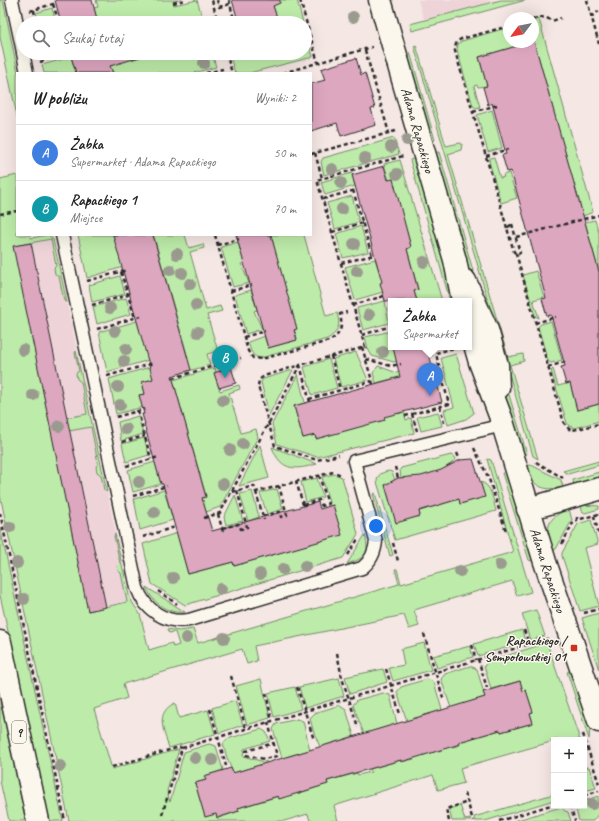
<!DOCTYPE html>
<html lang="pl">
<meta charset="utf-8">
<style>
body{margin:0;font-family:Caveat,sans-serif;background:#f2f2f2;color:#222}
.controls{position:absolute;right:12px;bottom:12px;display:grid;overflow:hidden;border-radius:0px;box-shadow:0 4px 16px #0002}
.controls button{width:36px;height:36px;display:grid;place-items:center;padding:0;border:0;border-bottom:1px solid #e0e0e0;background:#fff;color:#222;font:20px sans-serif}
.compass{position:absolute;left:503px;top:12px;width:36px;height:36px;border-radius:50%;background:#fff;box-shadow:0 4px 16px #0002;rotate:238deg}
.you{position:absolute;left:376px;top:526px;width:14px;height:14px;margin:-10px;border:3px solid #fff;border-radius:50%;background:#1a73e8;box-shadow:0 0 0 6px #1a73e833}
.badge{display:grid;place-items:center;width:26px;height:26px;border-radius:50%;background:#c8321e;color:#fff;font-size:13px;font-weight:700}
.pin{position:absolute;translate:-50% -33px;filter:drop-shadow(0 1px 2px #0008)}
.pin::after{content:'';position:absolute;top:21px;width:14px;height:12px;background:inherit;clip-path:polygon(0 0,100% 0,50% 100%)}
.popup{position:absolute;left:388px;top:298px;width:84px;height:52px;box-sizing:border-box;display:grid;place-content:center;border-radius:0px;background:#fff;filter:drop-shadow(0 1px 3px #0005);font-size:13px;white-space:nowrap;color:#767676}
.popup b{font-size:15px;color:#222}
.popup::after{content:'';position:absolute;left:50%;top:100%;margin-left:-8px;border:8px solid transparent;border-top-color:#fff}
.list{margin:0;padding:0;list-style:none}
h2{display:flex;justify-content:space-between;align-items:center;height:52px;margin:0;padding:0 16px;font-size:17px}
h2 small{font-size:13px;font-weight:400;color:#767676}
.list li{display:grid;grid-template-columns:26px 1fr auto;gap:12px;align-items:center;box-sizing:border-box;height:56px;padding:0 16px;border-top:1px solid #e0e0e0}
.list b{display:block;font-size:15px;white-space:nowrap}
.list p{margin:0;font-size:13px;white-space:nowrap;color:#767676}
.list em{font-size:13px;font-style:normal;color:#767676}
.icon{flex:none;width:22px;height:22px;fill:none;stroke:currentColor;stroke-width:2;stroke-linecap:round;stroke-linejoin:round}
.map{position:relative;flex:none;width:599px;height:821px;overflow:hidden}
.search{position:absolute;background:#fff;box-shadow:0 4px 16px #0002;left:16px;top:16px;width:296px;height:44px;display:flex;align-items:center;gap:10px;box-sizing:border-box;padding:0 14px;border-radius:22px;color:#767676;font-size:15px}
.panel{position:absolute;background:#fff;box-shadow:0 4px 16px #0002;left:16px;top:72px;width:296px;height:164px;border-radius:0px}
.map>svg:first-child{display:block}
</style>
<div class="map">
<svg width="599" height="821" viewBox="0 0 599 821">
<rect width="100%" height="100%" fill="#f5e7e3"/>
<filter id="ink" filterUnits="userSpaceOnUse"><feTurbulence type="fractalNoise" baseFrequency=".025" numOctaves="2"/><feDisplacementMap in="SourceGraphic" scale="8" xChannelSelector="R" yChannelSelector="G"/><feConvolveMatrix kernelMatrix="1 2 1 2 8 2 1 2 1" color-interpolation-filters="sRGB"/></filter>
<g filter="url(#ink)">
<!-- built -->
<g fill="#eed4d8">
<polygon points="418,0 501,0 424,20"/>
<polygon points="51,239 64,301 67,303 129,595 127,602 88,611 13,246"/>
</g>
<!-- green -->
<g fill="#bdeba9" stroke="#748b6a">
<polygon points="0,0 3,0 18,73 17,73 17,116 0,37"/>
<polygon points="96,0 179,0 173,2 174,5 197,0 204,23 98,23 94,8 98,7"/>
<polygon points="269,0 297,0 303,23 276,23 278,22 272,2"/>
<polygon points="501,0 526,0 412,31 410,24"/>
<polygon points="52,8 56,23 39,23 36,13"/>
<polygon points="539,19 593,212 583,216 534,41 533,42 533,21"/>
<polygon points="509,27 509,42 531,42 479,57 487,86 478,87 477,85 474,86 480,107 476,108 473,106 457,50 458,44 462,41"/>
<polygon points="305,29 313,57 249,73 235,73 229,53 305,53"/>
<polygon points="416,45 446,146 460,143 462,144 461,150 448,154 508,357 523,354 524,361 510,365 538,459 533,456 414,46"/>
<polygon points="410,52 435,140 431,141 409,62"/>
<polygon points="111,53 212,53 216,67 194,73 113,73 110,66 114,64"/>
<polygon points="71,57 76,73 44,73 42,65"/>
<polygon points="492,110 502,148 488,152 477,115"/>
<polygon points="394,138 399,154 324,175 321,162 323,158"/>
<polygon points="439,152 484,309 470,276 434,153"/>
<polygon points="494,157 500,178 504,177 503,175 509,173 517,198 501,203 489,161 490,158"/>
<polygon points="416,158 457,301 450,301 410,160"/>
<path d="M400 160 442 301H417L414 291 418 289 407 249 411 247C404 219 392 192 384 164Z"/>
<polygon points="352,173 355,186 325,195 321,182"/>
<polygon points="17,175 17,235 30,235 31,238 48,235 53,239 67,303 64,301 59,277 55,274 54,268 56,266 51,239 14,246 49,421 87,414 81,382 77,379 76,373 79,371 75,353 76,351 107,492 104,490 101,475 97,472 96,467 98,463 91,427 52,434 88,611 127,602 121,573 118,571 117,566 120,563 114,536 115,534 129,595 132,602 140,614 149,650 172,643 173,647 179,645 175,632 169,633 167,629 179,631 193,629 198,643 399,584 395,569 397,569 401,584 513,552 487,459 491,460 531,592 517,596 512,581 414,610 419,626 409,629 404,615 254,646 257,661 247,664 242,649 123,684 127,698 94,709 112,769 179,749 167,791 170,802 184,752 209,744 216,746 223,770 205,776 206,780 195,783 205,816 216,813 218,818 239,811 238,808 296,791 297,794 327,784 327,781 357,773 358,775 371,772 370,769 401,760 401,762 414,759 413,756 433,750 434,752 442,750 442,747 452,744 453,747 460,745 459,742 500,730 501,732 533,723 530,713 533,712 526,691 523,691 520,681 491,689 484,666 489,661 547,643 580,740 554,740 554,741 460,768 464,783 438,790 433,775 334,806 338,821 310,821 308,814 284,821 69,821 0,495 0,179"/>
<polygon points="352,196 359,222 335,229 327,203"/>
<polygon points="595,220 599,233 599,272 585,222"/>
<polygon points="361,226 368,252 343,258 336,234"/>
<polygon points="78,235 122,235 123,267 87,278"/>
<polygon points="151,235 185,235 189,248 203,244 204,248 190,252 206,310 220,306 222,311 207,315 218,351 207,354 210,365 188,371 185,359 188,358 154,237"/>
<path d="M271 235H304L326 316 337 313C341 326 338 333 327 339L261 358C251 357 251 350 248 342L264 336 268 348 297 340Z"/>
<polygon points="238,242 244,263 241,264 249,283 233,287 221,247"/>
<polygon points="375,259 379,271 382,271 383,292 355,300 345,267"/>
<polygon points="536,271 544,297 533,300 539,318 535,316 523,275"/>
<polygon points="120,276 125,294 92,302 89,285"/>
<polygon points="251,290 257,310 254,311 262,329 246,334 235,295"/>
<polygon points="126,298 131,314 97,324 93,307"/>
<polygon points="385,301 389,323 363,330 357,308"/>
<polygon points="137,321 149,360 107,372 99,332"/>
<polygon points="551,321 562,360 551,363 548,361 538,327 541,324"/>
<polygon points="391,331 391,347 393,347 394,351 397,350 400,360 394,362 372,356 368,349 365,337"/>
<polygon points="356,352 368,380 341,387 333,359"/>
<polygon points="456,354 474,413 466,419 448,425 444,410 454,407 441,358"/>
<polygon points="329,359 337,388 312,395 304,367"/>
<polygon points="378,366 397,373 401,371 403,376 376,383 373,373"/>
<polygon points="150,367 154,379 142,382 145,394 139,395 143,407 116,414 109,379"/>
<polygon points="215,368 216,372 214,373 220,391 239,385 240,389 229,393 241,433 256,429 258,437 220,507 206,512 202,498 206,496 173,380"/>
<polygon points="553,369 558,386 570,383 577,410 599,404 599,421 575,428 569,426 567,423 551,371"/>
<polygon points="293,370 269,415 261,382 263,379"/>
<polygon points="502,372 527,454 522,456 506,401"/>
<polygon points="298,374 305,403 294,406 303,438 315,435 316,439 397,412 398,414 404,412 406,420 411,418 414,433 317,457 277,444 272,424"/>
<polygon points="438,412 442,426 421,431 417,417"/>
<polygon points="138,416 143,434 121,441 118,422"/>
<polygon points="144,438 149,455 126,462 122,444"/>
<polygon points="260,445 269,478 239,486"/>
<path d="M272 447 317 464C296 470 281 472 272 447Z"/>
<polygon points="451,455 454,457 455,461 446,467 446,469 413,479 412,477 401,478 400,470 401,468"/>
<polygon points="599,461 599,465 568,474 563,471"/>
<polygon points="155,462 161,484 133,492 128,470"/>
<path d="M531 465 561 480 563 487C541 492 533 486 525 466Z"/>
<path d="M389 471 392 472 395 480 385 485 396 522 420 516 419 511 459 499 460 504 484 497 480 482C492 484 493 501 496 511L395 540 377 482C377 474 383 472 389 471Z"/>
<polygon points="507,472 535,559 531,561 529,560 502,473"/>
<polygon points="599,472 599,478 574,485 573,480"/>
<polygon points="334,474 342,477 358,534 343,558 185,605 152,584 143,544 177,533 188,574 233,562 234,566 262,558 261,553 274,554 341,535 333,505 330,506 322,477"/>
<polygon points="317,478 323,497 306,502 301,482"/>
<polygon points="277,489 283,509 267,514 260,493"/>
<polygon points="164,490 173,520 140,530 134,499"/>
<polygon points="252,491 259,517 248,521 240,494"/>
<polygon points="375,493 393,555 390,556 373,494"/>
<polygon points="235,495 243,521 226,525 224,517"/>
<polygon points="581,505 599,506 599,509 585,513 582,511"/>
<path d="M569 509 572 520 556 549 551 551C546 528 545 518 569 509Z"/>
<polygon points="591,520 598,544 584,548 599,606 580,611 562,556 562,553 578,524"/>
<polygon points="0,527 63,821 49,821 6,622 0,595"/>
<path d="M365 535C370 554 365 558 347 564Z"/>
<path d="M146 587 185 612C167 614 153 603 146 587Z"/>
<polygon points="536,610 545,636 530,640 522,614"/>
<polygon points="599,613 599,670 582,618"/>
<polygon points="522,630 525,642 478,656 474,644"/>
<polygon points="424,643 431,670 393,681 389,668 404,665 401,649"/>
<polygon points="470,646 473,657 437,668 433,656"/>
<polygon points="470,666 477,669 485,697 451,708 441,679 445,674"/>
<polygon points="383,669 387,682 350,694 345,677"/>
<polygon points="571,670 589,723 590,729 589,739 567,672"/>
<polygon points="339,678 344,696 305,708 299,687"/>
<polygon points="261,679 270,718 247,725 236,686"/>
<polygon points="427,679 434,682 442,710 407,721 397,692 401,687"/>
<polygon points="295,687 301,709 274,717 268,693"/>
<polygon points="383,693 390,695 397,724 364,734 353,705 357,700"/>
<polygon points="0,698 26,821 9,821 0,781"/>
<polygon points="235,701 243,725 219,733 212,708"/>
<path d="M175 703 179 718 208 710 215 734 169 748C164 731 154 713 175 703Z"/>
<polygon points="340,705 346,709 354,736 320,747 313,730 310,718 315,713"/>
<polygon points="297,719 303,721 310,750 282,758 273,729 276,724"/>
<polygon points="261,729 266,732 270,741 244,749 243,756 264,762 266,761 267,763 233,773 227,758 223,744 227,739"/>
<polygon points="589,767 596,788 584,791 584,768"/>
<polygon points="554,794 554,800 485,821 475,821 474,817"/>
<polygon points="598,796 599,813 593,821 579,821 576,810 580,806 584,806 584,801"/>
<polygon points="460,805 465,820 470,819 471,821 452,821 449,809"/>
<polygon points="561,807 565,811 568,812 571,821 514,821"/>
</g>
<!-- building -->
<g fill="#dda7bf" stroke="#2b2b2b">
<polygon points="55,0 92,0 98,23 61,23"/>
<polygon points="232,0 280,0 280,3 273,6 279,23 242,23 240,16 237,17"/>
<polygon points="534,41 599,272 599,404 577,410 570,383 566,384 561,367 565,366 551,315 547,316 542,299 546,298 511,171 507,172 502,155 506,154 492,103 488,105 483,87 487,86 479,57"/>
<polygon points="70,53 139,53 140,57 110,66 113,73 76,73"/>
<polygon points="356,58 361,75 365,73 375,108 371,109 376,125 341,136 337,123 311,131 311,84 325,80 321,69"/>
<polygon points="384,166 388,180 393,179 411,247 407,249 418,290 414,291 417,301 385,301 380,283 382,282 352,175"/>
<polygon points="113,235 153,235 191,370 172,376 206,497 202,498 212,531 318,502 320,509 333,505 342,535 234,566 233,562 188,574 163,484 161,484 144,424 145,424 142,414 144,414 139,395 145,394 142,382 153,379"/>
<polygon points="236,235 271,235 297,329 294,330 297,340 268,348"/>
<polygon points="31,243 106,607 88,611 13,246"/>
<polygon points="393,347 427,347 442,402 384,417 385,420 316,439 315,435 303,438 294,406 400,377"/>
<polygon points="231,367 236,383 219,388 214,373"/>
<polygon points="473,459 485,497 460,504 459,499 419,511 420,516 396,523 385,485 398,478 421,476 441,470 460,460"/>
<polygon points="520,681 523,691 526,690 533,712 530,713 533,723 501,732 500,730 459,742 460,744 418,757 401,762 401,760 327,781 328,784 279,799 278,796 238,808 239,811 217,818 216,814 205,817 195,783 206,780 204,776 231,768 233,773 485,697 483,692"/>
</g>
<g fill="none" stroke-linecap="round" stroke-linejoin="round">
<!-- service casing -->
<g stroke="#2b2b2b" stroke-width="15">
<g id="service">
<polyline points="12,0 23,52"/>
<polyline points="23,53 27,73"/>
<path d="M62 235 137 588C145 610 165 624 189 620L362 568C371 561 375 553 376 541L354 461 503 425"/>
</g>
</g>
<!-- minor casing -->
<g stroke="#2b2b2b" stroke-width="25">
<g id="minor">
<polyline points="380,0 455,260 463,301"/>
<polyline points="465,281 487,330 497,365 498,388"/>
<polyline points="469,324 480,362 501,418 545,562 599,721"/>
<polyline points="528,509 599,489"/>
</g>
</g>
<!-- primary casing -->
<g stroke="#2b2b2b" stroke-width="25">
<polyline id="primary" points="0,642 38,821"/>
</g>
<!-- path -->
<g stroke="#2b2b2b" stroke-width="2.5" stroke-dasharray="4 3" stroke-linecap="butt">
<polyline points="212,0 218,23"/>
<polyline points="217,0 219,7 230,4"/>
<polyline points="229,0 235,23"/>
<polyline points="300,0 318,63"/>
<polyline points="587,0 599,44"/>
<polyline points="173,3 185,0"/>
<polyline points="53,4 59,23"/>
<polyline points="34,10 36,23"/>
<polyline points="30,11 56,3"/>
<polyline points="591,17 599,11"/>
<path d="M533 19C541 17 545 16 552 21L561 18"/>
<polyline points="365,50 389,133"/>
<polyline points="226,53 232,73"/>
<polyline points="40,62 68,53"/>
<polyline points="206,73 223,69"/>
<polyline points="283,73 372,47"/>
<polyline points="473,112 497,105"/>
<polyline points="315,153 322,178"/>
<polyline points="311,154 396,131"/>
<polyline points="486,156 509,149"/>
<polyline points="311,189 312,189"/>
<polyline points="353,190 372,256"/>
<polyline points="323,199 356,190"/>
<polyline points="0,214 17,211"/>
<polygon points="512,224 520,253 518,254 514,252 507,228"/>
<path d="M507 228 455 51C455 45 456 42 461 39L509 26"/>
<polyline points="332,232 362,223"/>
<path d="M215 235 248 351 253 358 262 359 329 341C341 335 343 326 340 314L347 312"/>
<polyline points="516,237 599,215"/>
<polyline points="217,245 239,239"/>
<polyline points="516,253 564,423 569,429 573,430 599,424"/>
<polyline points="341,263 374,255"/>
<polyline points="121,272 135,318"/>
<polyline points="87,281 127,270"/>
<polyline points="231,291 252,285"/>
<polyline points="92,305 128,295"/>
<polyline points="353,305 384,296"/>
<polyline points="535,323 556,317"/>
<polyline points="97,329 141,316"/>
<polyline points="362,335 391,326"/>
<polyline points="244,337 265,331"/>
<polyline points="362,347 373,384"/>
<polyline points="429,355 454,348"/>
<polyline points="331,356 340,390"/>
<polyline points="366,359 391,366 401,364"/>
<polyline points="548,367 568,361"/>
<polyline points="107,376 154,363"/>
<polyline points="173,378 241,358"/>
<polyline points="309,399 372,381"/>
<polyline points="310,402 300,365 264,376 259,380 258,386 275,446 317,460 339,455"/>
<polyline points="440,406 444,423"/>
<polyline points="138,411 151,459"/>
<polyline points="412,414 417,431"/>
<polyline points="405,416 449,404 436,354"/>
<polyline points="116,417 145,409"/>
<polyline points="122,442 145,436"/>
<polyline points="474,448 489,479 506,531"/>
<polyline points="457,453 460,460"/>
<polyline points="536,462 563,478"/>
<polyline points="126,466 159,457"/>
<polyline points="395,467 398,478"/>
<polyline points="296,481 304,508"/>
<polyline points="232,492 254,486 256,492 333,472 342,475"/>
<polyline points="256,492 264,520"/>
<polyline points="133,496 167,486"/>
<polyline points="303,505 319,500 322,506 328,504 319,475"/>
<polyline points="0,513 65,821"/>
<polyline points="218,514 223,532"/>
<polyline points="263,516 280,512 281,517 287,515 279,486"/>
<polyline points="594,516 599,535"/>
<polyline points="577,517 577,520 599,514"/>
<polyline points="204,518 220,513 300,365 365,347 317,180 403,156"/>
<polyline points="222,528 239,524 241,529 247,527 237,490"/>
<polyline points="143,537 175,527"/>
<polyline points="393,543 398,561"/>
<polyline points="562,544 574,521 577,520"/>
<polyline points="348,555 358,539"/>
<polyline points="158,591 177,604"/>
<polyline points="584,613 599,609"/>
<polyline points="524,630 529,644"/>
<polyline points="424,634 444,701"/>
<polyline points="472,645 476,660"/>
<polyline points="337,653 342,678 358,727"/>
<polyline points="478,659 487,688"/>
<polyline points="386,669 400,714"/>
<polyline points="231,676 246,729"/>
<polyline points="297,687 314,740"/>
<polyline points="266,693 272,721"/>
<polyline points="210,709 226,766"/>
<polyline points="268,722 277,756 264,759 246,755 246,751 274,743"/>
<polyline points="583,734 599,784"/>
<polyline points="112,767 179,747 182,748"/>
<polyline points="465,793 473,821"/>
<polyline points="584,795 599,791"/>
<polyline points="570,806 575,821"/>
<polyline points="162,815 182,748 550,638"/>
<polyline points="449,821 446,809 468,802"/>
<polyline points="499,821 554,804"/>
</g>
<!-- service -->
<use href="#service" stroke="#fbf7ec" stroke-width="12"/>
<!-- minor -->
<use href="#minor" stroke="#fbf7ec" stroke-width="22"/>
<!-- primary -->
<use href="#primary" stroke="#fbf7ec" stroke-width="22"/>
</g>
<!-- trees -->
<g fill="#9a9a8f">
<circle cx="353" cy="17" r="6"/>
<circle cx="204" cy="63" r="6"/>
<circle cx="407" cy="140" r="6"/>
<circle cx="391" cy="147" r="6"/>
<circle cx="365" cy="158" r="6"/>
<circle cx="332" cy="169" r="6"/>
<circle cx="397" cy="174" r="6"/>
<circle cx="341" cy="183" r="6"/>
<circle cx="342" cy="209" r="6"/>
<circle cx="354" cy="244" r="6"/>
<circle cx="177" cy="254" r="6"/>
<circle cx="424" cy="262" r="6"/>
<circle cx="170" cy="270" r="6"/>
<circle cx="357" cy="271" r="6"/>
<circle cx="182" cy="273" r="6"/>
<circle cx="190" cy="284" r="6"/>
<circle cx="196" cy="305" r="6"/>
<circle cx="110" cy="308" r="6"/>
<circle cx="369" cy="315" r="6"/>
<circle cx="115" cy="331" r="6"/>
<circle cx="198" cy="332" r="6"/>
<circle cx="126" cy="349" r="6"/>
<circle cx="23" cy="350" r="6"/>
<circle cx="383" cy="352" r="6"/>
<circle cx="124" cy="361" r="6"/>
<circle cx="118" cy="387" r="6"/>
<circle cx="33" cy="395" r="6"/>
<circle cx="223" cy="400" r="6"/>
<circle cx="120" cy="405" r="6"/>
<circle cx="59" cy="426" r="6"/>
<circle cx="126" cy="429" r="6"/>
<circle cx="243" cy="444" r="6"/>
<circle cx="230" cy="450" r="6"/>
<circle cx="139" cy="482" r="6"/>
<circle cx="223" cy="484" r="6"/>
<circle cx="154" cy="512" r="6"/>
<circle cx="10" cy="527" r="6"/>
<circle cx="17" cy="563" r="6"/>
<circle cx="500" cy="565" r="6"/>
<circle cx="305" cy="566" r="6"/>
<circle cx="283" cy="569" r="6"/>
<circle cx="460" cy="571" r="6"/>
<circle cx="260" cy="574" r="6"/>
<circle cx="173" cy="578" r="6"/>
<circle cx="221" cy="589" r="6"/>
<circle cx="24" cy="599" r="6"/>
<circle cx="186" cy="638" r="6"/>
<circle cx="224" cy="638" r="6"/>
<circle cx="195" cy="758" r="6"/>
<circle cx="212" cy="760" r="6"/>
<circle cx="60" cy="766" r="6"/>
<circle cx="592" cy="804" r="6"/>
</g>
</g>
<!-- markers -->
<rect fill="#c8321e" stroke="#fbf7ec" stroke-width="1.5" x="570" y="644" width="8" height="8" rx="2"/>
<g text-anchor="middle" stroke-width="3" stroke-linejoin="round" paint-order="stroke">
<!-- shield labels -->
<rect fill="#fbf7ec" stroke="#696865" stroke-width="1" x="12" y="721" width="14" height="22" rx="3"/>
<g font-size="13" font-weight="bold" fill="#2b2b2b">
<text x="19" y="737">9</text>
</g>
<!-- street labels -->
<g font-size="14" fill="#2b2b2b" stroke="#fbf7ec">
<text transform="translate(418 130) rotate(74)" y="5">Adama Rapackiego</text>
<text transform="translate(548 570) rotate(72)" y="5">Adama Rapackiego</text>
</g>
<!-- poi labels -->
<g font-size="14" font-weight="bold" fill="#2b2b2b" stroke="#fbf7ec" text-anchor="end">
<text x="566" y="645">Rapackiego /<tspan x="566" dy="16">Sempołowskiej 01</tspan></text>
</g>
</g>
</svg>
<div class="controls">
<button>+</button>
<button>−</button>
</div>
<svg class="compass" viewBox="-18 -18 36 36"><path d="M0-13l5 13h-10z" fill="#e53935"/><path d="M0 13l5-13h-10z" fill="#767676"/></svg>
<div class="you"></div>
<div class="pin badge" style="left:430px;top:396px;background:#3f7fe0">A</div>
<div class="popup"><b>Żabka</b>Supermarket</div>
<div class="pin badge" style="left:225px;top:378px;background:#0f9aa8">B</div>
<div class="search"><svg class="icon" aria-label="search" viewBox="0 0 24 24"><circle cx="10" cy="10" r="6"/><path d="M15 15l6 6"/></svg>Szukaj tutaj</div>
<section class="panel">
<h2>W pobliżu<small>Wyniki: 2</small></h2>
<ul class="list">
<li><span class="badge" style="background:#3f7fe0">A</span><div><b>Żabka</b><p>Supermarket · Adama Rapackiego</p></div><em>50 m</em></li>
<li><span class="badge" style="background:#0f9aa8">B</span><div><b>Rapackiego 1</b><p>Miejsce</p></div><em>70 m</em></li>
</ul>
</section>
</div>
